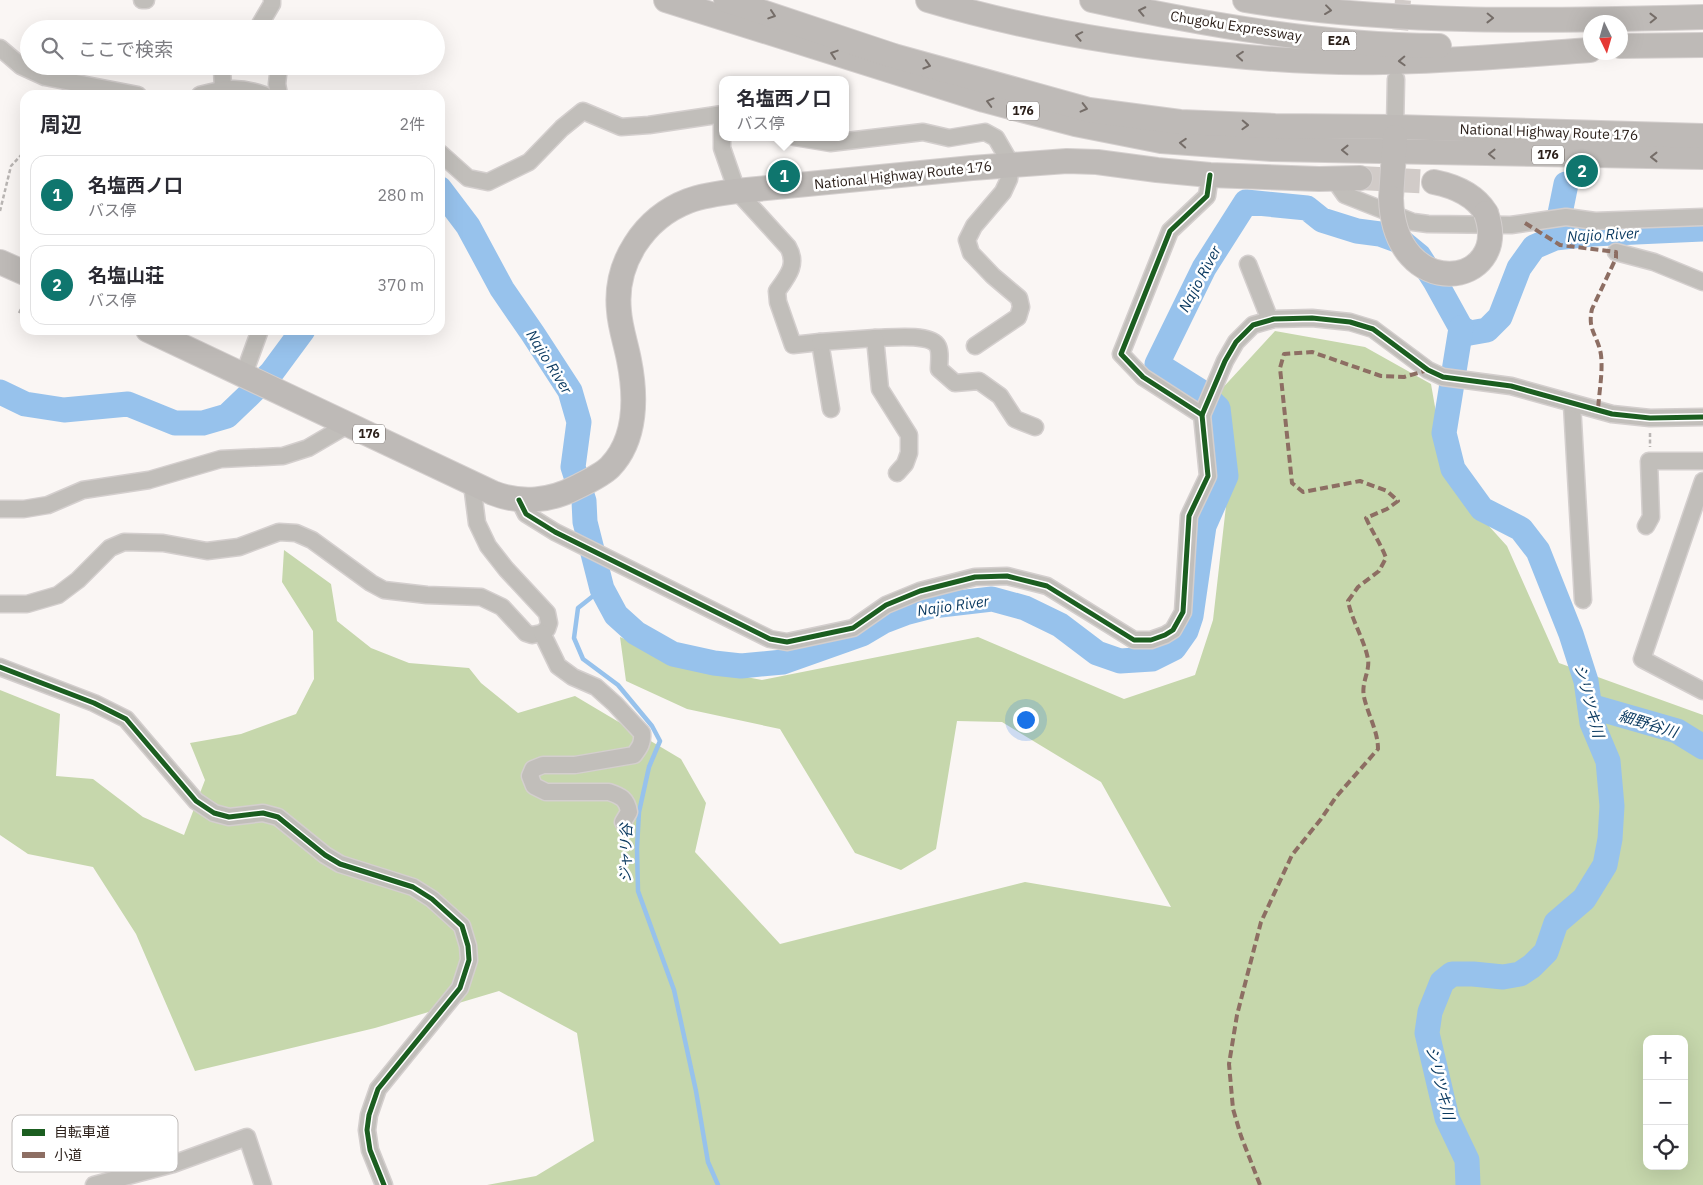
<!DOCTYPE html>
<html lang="ja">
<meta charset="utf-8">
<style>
body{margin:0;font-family:"IBM Plex Sans","Noto Sans JP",sans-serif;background:#f7f7f7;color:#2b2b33}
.controls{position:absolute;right:15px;bottom:15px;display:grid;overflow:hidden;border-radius:10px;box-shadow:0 5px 20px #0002}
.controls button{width:45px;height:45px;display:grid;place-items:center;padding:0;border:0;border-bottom:1px solid #e1e1e2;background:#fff;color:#2b2b33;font:25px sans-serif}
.compass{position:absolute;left:1583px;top:15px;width:45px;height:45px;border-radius:50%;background:#fff;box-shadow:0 5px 20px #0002;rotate:175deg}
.you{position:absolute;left:1025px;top:719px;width:18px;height:18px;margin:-12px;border:4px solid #fff;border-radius:50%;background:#1a73e8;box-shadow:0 0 0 8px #1a73e833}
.badge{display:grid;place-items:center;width:32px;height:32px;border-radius:50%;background:#0f766e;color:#fff;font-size:16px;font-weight:700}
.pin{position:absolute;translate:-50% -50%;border:2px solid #fff;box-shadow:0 1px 5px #0006}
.popup{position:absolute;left:719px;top:76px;width:130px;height:65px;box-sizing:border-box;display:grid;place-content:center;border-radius:10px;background:#fff;filter:drop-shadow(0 1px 4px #0005);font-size:16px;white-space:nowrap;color:#7c7c81}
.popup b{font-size:19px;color:#2b2b33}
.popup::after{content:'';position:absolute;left:50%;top:100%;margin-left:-10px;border:10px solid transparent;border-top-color:#fff}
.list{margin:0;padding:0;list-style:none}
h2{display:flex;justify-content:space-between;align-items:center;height:65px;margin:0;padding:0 20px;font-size:21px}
h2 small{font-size:16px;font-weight:400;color:#7c7c81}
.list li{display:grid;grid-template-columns:32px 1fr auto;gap:15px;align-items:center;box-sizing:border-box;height:80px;margin:0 10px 10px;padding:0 10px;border:1px solid #e1e1e2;border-radius:15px}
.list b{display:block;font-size:19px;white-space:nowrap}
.list p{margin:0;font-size:16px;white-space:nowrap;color:#7c7c81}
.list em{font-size:16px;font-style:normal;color:#7c7c81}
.icon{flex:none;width:28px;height:28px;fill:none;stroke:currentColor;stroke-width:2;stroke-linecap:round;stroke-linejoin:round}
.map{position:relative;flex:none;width:1703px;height:1185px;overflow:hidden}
.search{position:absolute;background:#fff;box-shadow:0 5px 20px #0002;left:20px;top:20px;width:425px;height:55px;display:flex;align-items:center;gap:12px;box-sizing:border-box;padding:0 18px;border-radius:28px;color:#7c7c81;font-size:19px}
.panel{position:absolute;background:#fff;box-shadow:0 5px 20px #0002;left:20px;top:90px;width:425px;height:245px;border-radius:15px}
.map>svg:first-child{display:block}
</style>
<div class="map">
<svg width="1703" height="1185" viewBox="0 0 1703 1185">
<rect width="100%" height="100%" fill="#faf6f4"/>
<!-- forest -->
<path fill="#c6d7ac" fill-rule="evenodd" d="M1275 331 1365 347 1431 384 1448 481 1507 546 1559 663 1703 715V1185H487L536 1176 594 1141 577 1033 499 991 375 1028 195 1071 136 934 93 867 28 854 0 835V690L60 714 56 776 93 779 143 817 184 835 205 780 190 743 241 734 296 714 314 679 313 631 282 582 284 550 331 584 337 621 371 648 409 663 469 668 481 683 518 713 575 696 681 759 706 803 695 852 780 944 1025 882 1171 907 1101 782 1002 722 957 721 936 849 901 870 855 853 780 729 687 709 626 681 620 637 688 666 762 680 978 637 1124 699 1195 675 1213 620 1230 471 1218 393ZM1647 1039H1684V1166H1647Z"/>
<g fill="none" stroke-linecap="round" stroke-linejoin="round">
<!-- stream -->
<polyline stroke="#97c2ec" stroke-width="4.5" points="602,589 578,608 574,638 583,659 618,685 652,726 660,741 649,767 639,812 637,848 638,891 674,990 696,1091 708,1162 718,1185"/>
<!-- river -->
<g stroke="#97c2ec" stroke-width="25">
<polyline points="440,189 468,226 502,289 533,334 570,391 579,422 573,467 584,501 585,522 602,589 616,615 636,633 673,654 714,663 741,666 783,662 862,634 884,621 905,613 932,606 992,599 1025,608 1060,625 1097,653 1120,661 1152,659 1174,648 1186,631 1191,616 1204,526 1226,476 1218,408 1200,391 1157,364 1204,268 1246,202 1307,208 1322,220 1357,231 1380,234 1402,242 1419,256 1435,281 1461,328 1470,333 1487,330 1500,317 1519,268 1534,247 1555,238 1592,234 1703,229"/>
<polyline points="1555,238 1566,184"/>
<polyline points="1461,328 1444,433 1453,469 1482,509 1521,529 1538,551 1571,634 1586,681 1592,723 1608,761 1612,806 1610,839 1605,865 1584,899 1556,923 1546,952 1532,966 1520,974 1503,977 1473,974 1452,974 1442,982 1430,1012 1427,1033 1447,1118 1467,1160 1468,1185"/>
<polyline points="0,392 25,404 64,410 128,404 175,423 203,423 227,416 250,394 272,372 303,330"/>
<polyline points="1590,706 1677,731 1703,747"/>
</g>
<!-- minor-tunnel -->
<polyline stroke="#d1cbc8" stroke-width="16" stroke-dasharray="16 8" stroke-linecap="butt" points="1398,54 1403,0"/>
<!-- highway-tunnel -->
<polyline stroke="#d1cbc8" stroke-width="24" stroke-dasharray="24 12" stroke-linecap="butt" points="1360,178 1434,182"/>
<!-- minor casing -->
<g stroke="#d4cfce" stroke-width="19">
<g id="minor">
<polyline points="142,0 146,0"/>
<polyline points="265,29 259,26 272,4 272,0"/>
<polyline points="0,48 21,66 45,77 138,95"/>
<polyline points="279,66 277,84 279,95"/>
<polyline points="223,88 222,69 224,66"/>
<path d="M200 95C225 88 240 86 264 95"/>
<path d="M722 114V148L737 191 788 247C798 264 788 276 777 291L778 302 793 345 820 342 831 409"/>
<polyline points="1395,127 1396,79"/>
<polyline points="794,137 830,143 923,132 949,138 985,132 996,138 1011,164 1009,179 1003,192 974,226 967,240 971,253 993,276 1019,298 1021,307 1018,317 975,346"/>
<polyline points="440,153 468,178 488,182 529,162 562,128 583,111 621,127 649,125 723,114"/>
<polyline points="1333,178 1345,195 1413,222 1428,224 1511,225 1566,217 1595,221 1703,217"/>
<polyline points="1616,252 1654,262 1703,282"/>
<polyline points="1248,264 1270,320"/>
<path d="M875 338C889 338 927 333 937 345 941 351 939 362 939 369L955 383 979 381 1000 396 1015 419 1035 427"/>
<polyline points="820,342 875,338 880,389 909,435 909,453 905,464 897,473"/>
<polyline points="244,374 260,330"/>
<polyline points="1572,404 1583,600"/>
<polyline points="1202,415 1225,361 1236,342 1253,325 1274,319 1312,318 1350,322 1373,329 1428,370 1443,377 1511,386 1612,414 1650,418 1703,417"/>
<polyline points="1703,481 1642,659 1703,691"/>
<polyline points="519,500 526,514 555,532 770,639 787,642 853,628 886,605 920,591 975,577 1007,576 1047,586 1134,640 1151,640 1165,635 1173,630 1183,612 1189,516 1208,476 1202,415 1143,377 1121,354 1170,231 1207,196 1210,175"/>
<polyline points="0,509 24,509 48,505 83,490 149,480 221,459 283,456 308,448 349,424"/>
<polyline points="1646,526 1651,517 1649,461 1703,461"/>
<polyline points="0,604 27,604 58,595 78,580 110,548 124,542 163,543 207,551 239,547 279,532 296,533 312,540 371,583 384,590 427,595 481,597 502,607 526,633 532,635 542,633 547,629 549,623 547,613 506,569 488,546 477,523 472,484"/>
<path d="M542 633 558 666 573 677 596 687 615 704 642 733C643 743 640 747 634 755L575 765H543L533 769 530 776 534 786 546 792H609C621 796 627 799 629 812L623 822"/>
<polyline points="0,667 94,703 126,719 196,801 214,813 229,817 263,813 278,817 325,855 340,864 413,887 432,899 462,926 468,946 469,960 460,988 378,1089 369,1115 367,1130 370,1150 384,1185"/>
<polyline points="94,1185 173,1164 247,1137 263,1185"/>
</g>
</g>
<!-- highway casing -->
<g stroke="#d4cfce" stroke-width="26">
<g id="highway">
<polyline points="666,0 984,100 1075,124 1161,141 1272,149 1703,157"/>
<polyline points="726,0 894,56 1089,110 1180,122 1275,126 1395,127 1703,136"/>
<path d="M928 0C1022 28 1119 45 1217 54 1272 60 1328 63 1383 62 1452 61 1521 55 1590 50"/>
<path d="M1092 0C1206 25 1322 45 1439 46"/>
<path d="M1245 0C1393 25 1553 21 1703 17"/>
<polyline points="1620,46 1703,45"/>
<path d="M1434 182C1454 186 1475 195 1486 213"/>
<polyline points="1391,198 1395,137"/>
<polyline points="0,262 25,273"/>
<path d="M148 330 493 493C521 504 551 501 577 487 587 482 602 475 610 467 637 439 636 395 629 360 626 344 620 327 619 311 614 263 644 218 688 201 704 195 720 193 737 191L972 168 1067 161 1097 162 1157 170 1210 175 1319 179 1360 178"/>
</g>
</g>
<!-- path -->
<g stroke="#b9b5b3" stroke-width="2.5" stroke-dasharray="4 2.5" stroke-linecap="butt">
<polyline points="0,211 11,166 25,151"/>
<polyline points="19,313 25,301"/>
<polyline points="1650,433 1650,447"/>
</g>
<!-- minor -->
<use href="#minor" stroke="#c1beba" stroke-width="16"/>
<!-- highway -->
<use href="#highway" stroke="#bebab7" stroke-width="24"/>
<!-- highway-bridge casing -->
<g stroke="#d4cfce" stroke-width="26" stroke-linecap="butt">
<path id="highway-bridge" d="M1391 198C1394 305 1513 288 1486 213"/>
</g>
<!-- highway-bridge -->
<use href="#highway-bridge" stroke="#bebab7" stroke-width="24"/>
<!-- quiet -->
<g stroke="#8d6e63" stroke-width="4" stroke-dasharray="8 4" stroke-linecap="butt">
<path d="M1525 223 1560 245 1616 252V258L1592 309C1587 331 1598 335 1601 355 1603 373 1599 392 1598 410"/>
<path d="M1260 1185 1241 1136 1233 1109 1229 1064 1237 1015 1261 922 1292 855 1321 819 1336 797 1378 749C1378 731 1368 715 1364 697 1361 682 1370 672 1368 659 1364 639 1352 621 1348 601L1358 587 1379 571 1386 558C1381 544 1372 532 1366 518L1387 509 1398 501 1387 491 1360 481 1303 492 1292 483 1280 368 1284 354 1312 352 1381 376 1404 377 1428 370"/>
</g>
<!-- cycleway casing -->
<g stroke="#fff" stroke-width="8">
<g id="cycleway">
<polyline points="1202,415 1225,361 1236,342 1253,325 1274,319 1312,318 1350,322 1373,329 1428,370 1443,377 1511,386 1612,414 1650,418 1703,417"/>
<polyline points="519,500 526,514 555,532 770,639 787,642 853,628 886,605 920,591 975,577 1007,576 1047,586 1134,640 1151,640 1165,635 1173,630 1183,612 1189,516 1208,476 1202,415 1143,377 1121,354 1170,231 1207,196 1210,175"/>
<polyline points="0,667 94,703 126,719 196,801 214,813 229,817 263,813 278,817 325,855 340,864 413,887 432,899 462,926 468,946 469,960 460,988 378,1089 369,1115 367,1130 370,1150 384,1185"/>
</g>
</g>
<!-- cycleway -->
<use href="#cycleway" stroke="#1b5e20" stroke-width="5"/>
</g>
<!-- one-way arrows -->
<defs><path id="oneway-chevron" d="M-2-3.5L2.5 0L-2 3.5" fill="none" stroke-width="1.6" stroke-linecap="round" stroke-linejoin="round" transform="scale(1.25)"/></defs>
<g stroke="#756d68">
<use href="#oneway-chevron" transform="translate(1328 10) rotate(7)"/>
<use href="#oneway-chevron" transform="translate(1142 11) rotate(-168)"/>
<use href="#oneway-chevron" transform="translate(772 15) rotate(18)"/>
<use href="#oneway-chevron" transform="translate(1490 18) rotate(1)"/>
<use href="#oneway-chevron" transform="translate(1653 18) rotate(-1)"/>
<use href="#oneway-chevron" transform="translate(1079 36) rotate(-169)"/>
<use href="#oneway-chevron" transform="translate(834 54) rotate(-162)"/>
<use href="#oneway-chevron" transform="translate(1240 56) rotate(-175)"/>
<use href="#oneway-chevron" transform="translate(1402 61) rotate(178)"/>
<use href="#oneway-chevron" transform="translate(927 65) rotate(16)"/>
<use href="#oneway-chevron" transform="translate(990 102) rotate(-165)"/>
<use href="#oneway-chevron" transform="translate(1084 108) rotate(14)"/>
<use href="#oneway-chevron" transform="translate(1245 125) rotate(2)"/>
<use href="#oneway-chevron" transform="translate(1183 143) rotate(-176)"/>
<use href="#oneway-chevron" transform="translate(1345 150) rotate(-179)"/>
<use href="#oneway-chevron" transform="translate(1492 154) rotate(-179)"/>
<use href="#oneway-chevron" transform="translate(1654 157) rotate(-180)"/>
</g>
<g text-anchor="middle" stroke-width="5" stroke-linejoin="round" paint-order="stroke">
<!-- shield labels -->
<g fill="#fff" stroke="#6b635f" stroke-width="1">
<rect x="1321.5" y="31.5" width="35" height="19" rx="4"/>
<rect x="1007" y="101.5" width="32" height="19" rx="4"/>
<rect x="1532" y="145.5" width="32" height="19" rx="4"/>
<rect x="353" y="424.5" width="32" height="19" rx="4"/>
</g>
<g font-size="12" font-weight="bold" fill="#2c201a">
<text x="1339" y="45">E2A</text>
<text x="1023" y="115">176</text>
<text x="1548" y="159">176</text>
<text x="369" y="438">176</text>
</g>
<!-- street labels -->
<g font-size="14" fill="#2c201a" stroke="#fff">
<text transform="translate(1236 26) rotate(9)" y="5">Chugoku Expressway</text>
<text transform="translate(1549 132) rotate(2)" y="5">National Highway Route 176</text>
<text transform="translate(903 175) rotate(-6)" y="5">National Highway Route 176</text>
</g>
<!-- water labels -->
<g font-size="15" font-style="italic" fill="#08385f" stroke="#fff">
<text transform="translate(1603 235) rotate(-3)" y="5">Najio River</text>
<text transform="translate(1200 279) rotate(-62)" y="5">Najio River</text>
<text transform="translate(549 362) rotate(58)" y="5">Najio River</text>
<text transform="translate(953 606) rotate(-8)" y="5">Najio River</text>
<text transform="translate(1589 701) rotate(75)" y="5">シリツキ川</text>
<text transform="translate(1648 724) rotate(17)" y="5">細野谷川</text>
<text transform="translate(626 853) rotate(-89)" y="5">ジャリ谷</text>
<text transform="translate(1440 1083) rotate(76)" y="5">シリツキ川</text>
</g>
</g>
<!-- legend -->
<rect x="12" y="1115" width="166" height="57" rx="8" fill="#fff" stroke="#c0bcba" stroke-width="1"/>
<rect x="22" y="1129" width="23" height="7" fill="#1b5e20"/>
<rect x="22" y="1152" width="23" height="6" fill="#8d6e63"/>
<g font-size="14" fill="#2c201a">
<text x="54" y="1137">自転車道</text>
<text x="54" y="1160">小道</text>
</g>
</svg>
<div class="controls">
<button>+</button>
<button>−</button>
<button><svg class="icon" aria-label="locate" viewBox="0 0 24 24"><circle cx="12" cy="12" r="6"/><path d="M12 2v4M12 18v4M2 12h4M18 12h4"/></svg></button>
</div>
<svg class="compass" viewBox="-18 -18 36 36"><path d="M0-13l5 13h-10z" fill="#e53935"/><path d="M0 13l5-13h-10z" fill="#7c7c81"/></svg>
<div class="you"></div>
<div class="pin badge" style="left:784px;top:176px">1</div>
<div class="popup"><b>名塩西ノ口</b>バス停</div>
<div class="pin badge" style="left:1582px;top:171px">2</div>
<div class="search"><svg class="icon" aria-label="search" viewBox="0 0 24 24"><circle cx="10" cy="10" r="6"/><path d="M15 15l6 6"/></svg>ここで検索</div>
<section class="panel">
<h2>周辺<small>2件</small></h2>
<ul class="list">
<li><span class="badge">1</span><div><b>名塩西ノ口</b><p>バス停</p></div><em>280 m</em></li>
<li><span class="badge">2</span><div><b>名塩山荘</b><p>バス停</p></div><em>370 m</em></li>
</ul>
</section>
</div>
